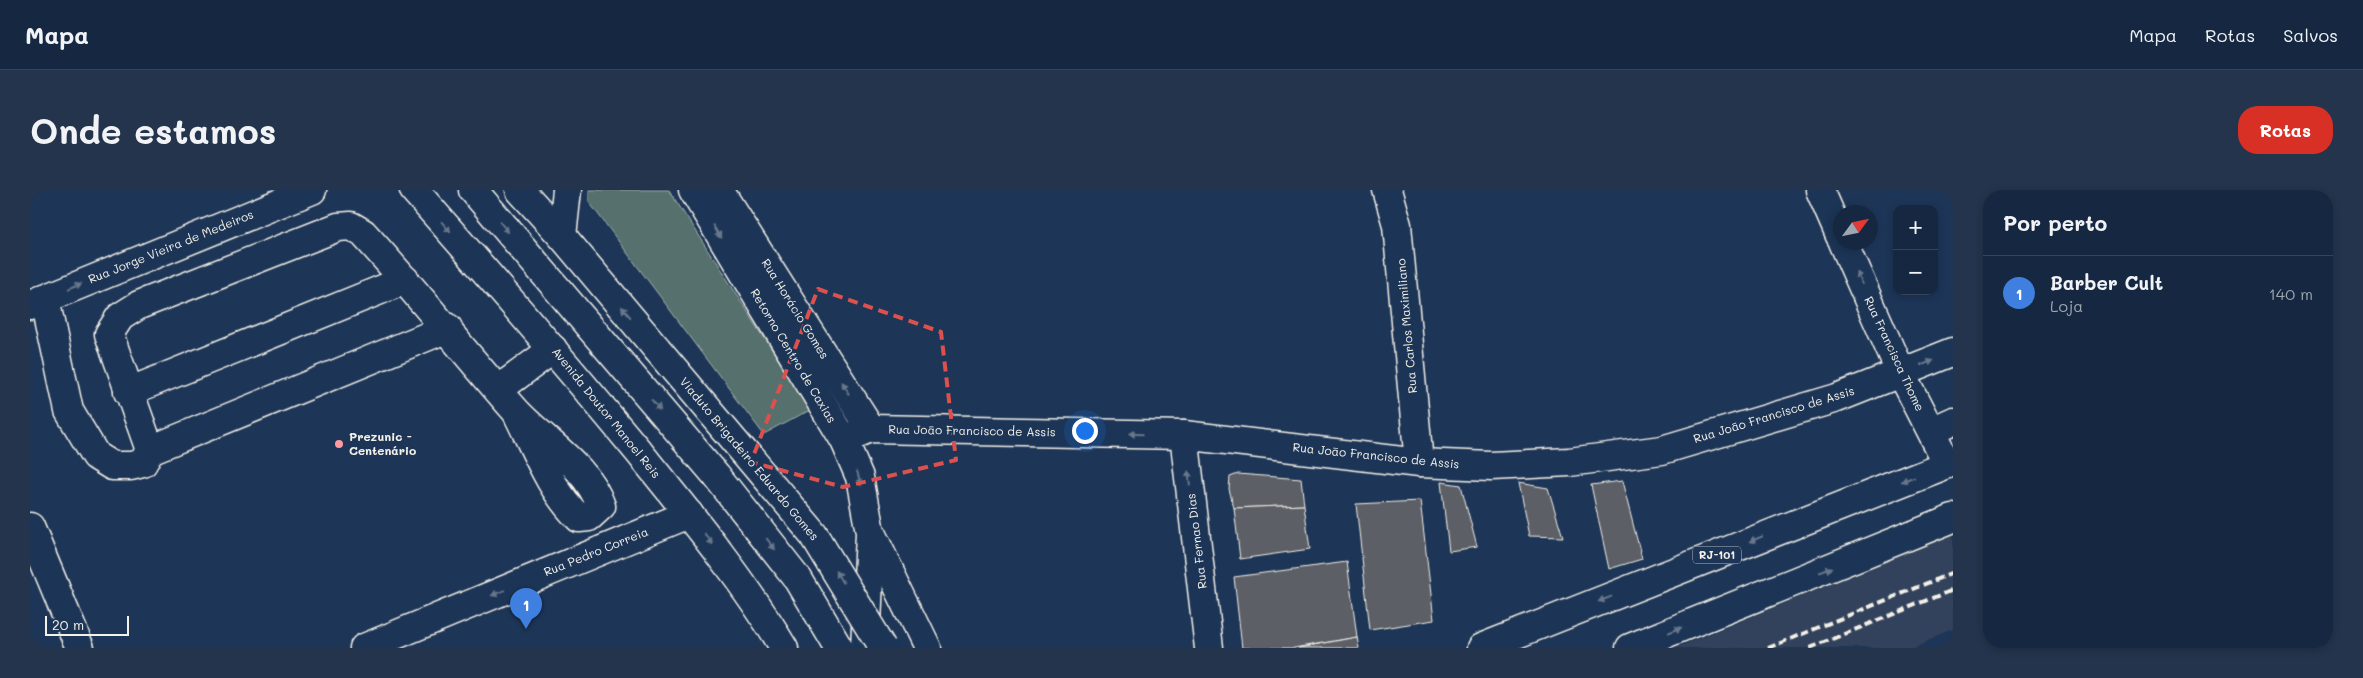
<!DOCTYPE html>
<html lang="pt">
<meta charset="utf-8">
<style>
body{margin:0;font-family:Mali,sans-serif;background:#23344c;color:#f1f3f6}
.controls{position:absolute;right:15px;top:15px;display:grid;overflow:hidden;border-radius:10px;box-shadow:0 2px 8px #0003}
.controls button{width:45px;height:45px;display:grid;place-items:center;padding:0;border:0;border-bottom:1px solid #35445a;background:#162841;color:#f1f3f6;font:25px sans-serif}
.compass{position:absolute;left:1803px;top:15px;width:45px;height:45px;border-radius:50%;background:#162841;box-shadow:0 2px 8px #0003;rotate:57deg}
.scale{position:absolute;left:15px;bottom:12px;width:84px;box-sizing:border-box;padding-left:5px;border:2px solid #f4f1e8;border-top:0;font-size:14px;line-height:18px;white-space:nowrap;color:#f4f1e8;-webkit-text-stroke:4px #1d3557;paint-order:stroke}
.you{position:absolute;left:1054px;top:240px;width:18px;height:18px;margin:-12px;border:4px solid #fff;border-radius:50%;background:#1a73e8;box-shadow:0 0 0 8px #1a73e833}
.badge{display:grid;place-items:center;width:32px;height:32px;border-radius:50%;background:#d93025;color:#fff;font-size:16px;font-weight:700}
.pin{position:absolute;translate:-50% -41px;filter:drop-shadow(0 1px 2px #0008)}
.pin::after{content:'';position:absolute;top:26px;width:18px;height:15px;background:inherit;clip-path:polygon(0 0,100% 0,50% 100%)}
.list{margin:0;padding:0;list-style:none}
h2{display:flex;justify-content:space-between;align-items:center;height:65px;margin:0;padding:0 20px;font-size:21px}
h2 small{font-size:16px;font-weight:400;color:#9ea6b1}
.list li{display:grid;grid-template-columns:32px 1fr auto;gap:15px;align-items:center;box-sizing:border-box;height:75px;padding:0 20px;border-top:1px solid #35445a}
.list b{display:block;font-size:19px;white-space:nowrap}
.list p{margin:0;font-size:16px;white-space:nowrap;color:#9ea6b1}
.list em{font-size:16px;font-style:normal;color:#9ea6b1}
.map{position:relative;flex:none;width:1923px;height:458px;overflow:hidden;border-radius:20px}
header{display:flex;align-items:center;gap:30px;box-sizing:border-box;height:70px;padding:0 25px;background:#162841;border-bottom:1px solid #35445a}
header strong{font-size:24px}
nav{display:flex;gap:28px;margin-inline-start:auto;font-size:18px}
.intro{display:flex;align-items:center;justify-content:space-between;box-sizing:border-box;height:120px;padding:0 30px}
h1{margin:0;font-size:35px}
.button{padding:12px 22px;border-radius:20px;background:#d93025;color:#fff;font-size:18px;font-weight:700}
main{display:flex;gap:30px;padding:0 30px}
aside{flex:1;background:#162841;border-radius:20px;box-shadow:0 2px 8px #0003}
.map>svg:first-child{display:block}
</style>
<header>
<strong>Mapa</strong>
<nav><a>Mapa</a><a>Rotas</a><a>Salvos</a></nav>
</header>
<div class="intro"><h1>Onde estamos</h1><a class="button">Rotas</a></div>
<main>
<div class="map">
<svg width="1923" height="458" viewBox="0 0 1923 458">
<rect width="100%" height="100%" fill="#1d3557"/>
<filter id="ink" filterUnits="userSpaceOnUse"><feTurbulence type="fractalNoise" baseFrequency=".02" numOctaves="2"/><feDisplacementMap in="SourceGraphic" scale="10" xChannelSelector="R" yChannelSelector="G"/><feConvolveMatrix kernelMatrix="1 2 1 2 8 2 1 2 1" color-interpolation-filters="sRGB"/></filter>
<g filter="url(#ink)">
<!-- built -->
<polygon fill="#30425c" points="1923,343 1923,440 1878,458 1646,458"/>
<!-- green -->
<polygon fill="#55706d" stroke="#a4b0aa" points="559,0 639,0 780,220 734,245 559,12"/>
<!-- building -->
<g fill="#5c5f66" stroke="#f4f1e8">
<polygon points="1208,284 1271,289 1274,315 1204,318 1199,299 1200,287"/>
<polygon points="1592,291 1612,369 1579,379 1561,295"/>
<polygon points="1411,292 1431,295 1447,357 1419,361"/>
<polygon points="1488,293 1518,298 1533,347 1499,346"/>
<polygon points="1390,311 1404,430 1340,440 1326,314"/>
<polygon points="1274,315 1280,359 1210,369 1204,318"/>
<polygon points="1317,372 1327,447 1264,458 1212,458 1204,387"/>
<polygon points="1327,447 1329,458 1268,458"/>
</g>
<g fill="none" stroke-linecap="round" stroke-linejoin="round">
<!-- minor casing -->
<g stroke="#f4f1e8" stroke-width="31">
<g id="minor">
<polyline points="663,0 814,250 830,287 840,342 835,458"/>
<polyline points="689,0 841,239"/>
<polyline points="1357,0 1367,35 1389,273"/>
<polyline points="1790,0 1810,46"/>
<polyline points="532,46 537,0"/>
<polyline points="1813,52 1871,184 1917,274"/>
<path d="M15 109 39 221 66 266 82 276H101L113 273 120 260 79 144 90 127 109 115 308 37 321 36 333 43C386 101 434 162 485 220 513 251 557 275 571 316L559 327 549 328C520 300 504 256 486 221"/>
<polyline points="0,115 282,0"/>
<polyline points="469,199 523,159"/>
<polyline points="98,202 375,90"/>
<polyline points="1901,241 1923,231"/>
<polyline points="1154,245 1179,458"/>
<polyline points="814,250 841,239 1154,245 1389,273 1461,276 1539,272 1632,260 1807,208 1923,162"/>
<polyline points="120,260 418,138"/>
<polyline points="0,337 50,458"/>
<polyline points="842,345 897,458"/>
<polyline points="334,458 659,324"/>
</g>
</g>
<!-- major casing -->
<g stroke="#f4f1e8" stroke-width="31">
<g id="major">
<path d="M384 0C460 86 535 173 608 261 659 324 712 388 754 458"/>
<polyline points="443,0 686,285 768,389 809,458"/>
<polyline points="490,0 532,46 627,159"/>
<polyline points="1451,458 1923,272"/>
<polyline points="1600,458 1923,328"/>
</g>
</g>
<!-- minor -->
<use href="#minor" stroke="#1d3557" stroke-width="28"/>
<!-- major -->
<use href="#major" stroke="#1d3557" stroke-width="28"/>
<!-- rail -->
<g stroke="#f4f1e8" stroke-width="4" stroke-dasharray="8 4" stroke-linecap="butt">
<polyline points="1738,458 1923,383"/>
<polyline points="1780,458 1923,400"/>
</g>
<!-- major-bridge casing -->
<g stroke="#f4f1e8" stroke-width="31" stroke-linecap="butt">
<polyline id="major-bridge" points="627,159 784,345 853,458"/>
</g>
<!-- major-bridge -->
<use href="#major-bridge" stroke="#1d3557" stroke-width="28"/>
</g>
<!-- one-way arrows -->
<defs><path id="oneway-solid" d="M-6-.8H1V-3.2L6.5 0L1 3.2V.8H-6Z" transform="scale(1.25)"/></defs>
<g fill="#68778a">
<use href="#oneway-solid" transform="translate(416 37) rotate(49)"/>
<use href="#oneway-solid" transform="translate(474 37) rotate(50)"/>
<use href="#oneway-solid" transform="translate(688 42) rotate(59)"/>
<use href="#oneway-solid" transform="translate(1829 88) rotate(-114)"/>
<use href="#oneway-solid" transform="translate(45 96) rotate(-22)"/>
<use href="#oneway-solid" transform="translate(596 122) rotate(-130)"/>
<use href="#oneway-solid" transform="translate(1897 173) rotate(-22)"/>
<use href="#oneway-solid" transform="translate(815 198) rotate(-122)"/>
<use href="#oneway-solid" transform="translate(626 215) rotate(49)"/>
<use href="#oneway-solid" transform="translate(1106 244) rotate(-179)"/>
<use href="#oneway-solid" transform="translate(829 288) rotate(74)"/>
<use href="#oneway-solid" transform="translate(1159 288) rotate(-97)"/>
<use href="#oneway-solid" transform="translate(1878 289) rotate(159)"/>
<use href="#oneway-solid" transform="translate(678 349) rotate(53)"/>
<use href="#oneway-solid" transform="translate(1726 349) rotate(158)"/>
<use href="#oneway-solid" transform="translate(740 354) rotate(52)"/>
<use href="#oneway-solid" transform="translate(1796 380) rotate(-22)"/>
<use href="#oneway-solid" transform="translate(810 387) rotate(-121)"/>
<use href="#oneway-solid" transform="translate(468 403) rotate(158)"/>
<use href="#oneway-solid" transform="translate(1575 409) rotate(159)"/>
<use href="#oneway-solid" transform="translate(1645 440) rotate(-22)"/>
</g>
</g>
<!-- marked area -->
<path fill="none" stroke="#dc504e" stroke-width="4" stroke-dasharray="10 6" stroke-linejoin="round" d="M788 99 911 142 926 270 813 297 721 272Z"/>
<!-- markers -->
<circle fill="#ff9aa2" stroke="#1d3557" stroke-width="2" cx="309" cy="254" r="5"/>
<g text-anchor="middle" stroke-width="4" stroke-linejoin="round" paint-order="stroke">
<!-- shield labels -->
<rect fill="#1d3557" stroke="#b4b9bc" stroke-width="1" x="1663" y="356.5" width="48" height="17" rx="4"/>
<g font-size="11" font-weight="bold" fill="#f4f1e8">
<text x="1687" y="369">RJ-101</text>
</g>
<!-- street labels -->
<g font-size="12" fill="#f4f1e8" stroke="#1d3557">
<text transform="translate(141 57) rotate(-22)" y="4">Rua Jorge Vieira de Medeiros</text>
<text transform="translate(765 119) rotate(58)" y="4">Rua Horácio Gomes</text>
<text transform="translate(1377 136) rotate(-95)" y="4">Rua Carlos Maximiliano</text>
<text transform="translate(1864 164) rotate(65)" y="4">Rua Francisca Thome</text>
<text transform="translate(763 166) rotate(59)" y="4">Retorno Centro de Caxias</text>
<text transform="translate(576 223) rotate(51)" y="4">Avenida Doutor Manoel Reis</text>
<text transform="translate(1744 225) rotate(-17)" y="4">Rua Joāo Francisco de Assis</text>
<text transform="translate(942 241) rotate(1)" y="4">Rua Joāo Francisco de Assis</text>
<text transform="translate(1346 266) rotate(6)" y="4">Rua Joāo Francisco de Assis</text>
<text transform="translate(719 269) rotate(50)" y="4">Viaduto Brigadeiro Eduardo Gomes</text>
<text transform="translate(1167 351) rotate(-97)" y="4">Rua Fernao Dias</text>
<text transform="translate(566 362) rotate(-22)" y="4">Rua Pedro Correia</text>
</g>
<!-- poi labels -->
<g font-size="12" font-weight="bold" fill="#f4f1e8" stroke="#1d3557" text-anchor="start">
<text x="319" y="251">Prezunic -<tspan x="319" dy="14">Centenário</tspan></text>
</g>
</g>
</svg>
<div class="controls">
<button>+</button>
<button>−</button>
</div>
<svg class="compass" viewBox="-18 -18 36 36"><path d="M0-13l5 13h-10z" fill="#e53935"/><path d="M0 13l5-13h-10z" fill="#9ea6b1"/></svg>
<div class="scale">20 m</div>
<div class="you"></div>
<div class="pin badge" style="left:496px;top:439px;background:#3f7fe0">1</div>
</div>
<aside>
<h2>Por perto<small></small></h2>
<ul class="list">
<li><span class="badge" style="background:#3f7fe0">1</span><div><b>Barber Cult</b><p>Loja</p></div><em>140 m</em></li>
</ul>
</aside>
</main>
